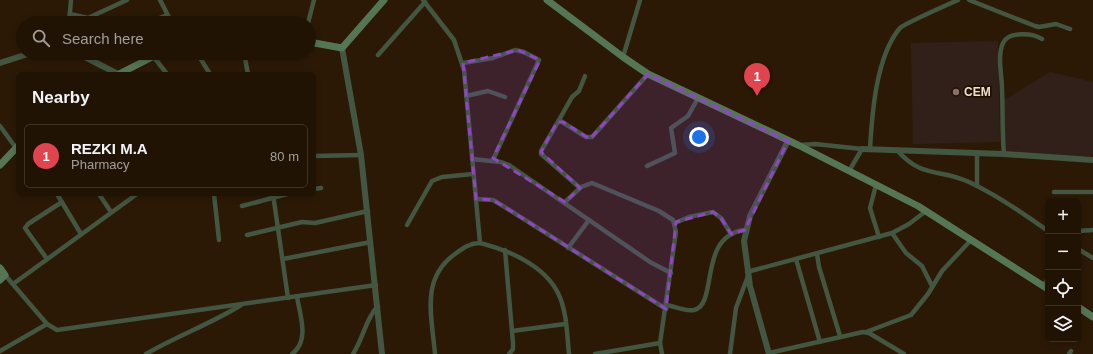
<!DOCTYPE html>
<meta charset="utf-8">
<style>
body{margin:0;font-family:Helvetica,sans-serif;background:#281c0e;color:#f1f3f6}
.controls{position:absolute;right:12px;bottom:12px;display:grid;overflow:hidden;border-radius:6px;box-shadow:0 2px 6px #0003}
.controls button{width:36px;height:36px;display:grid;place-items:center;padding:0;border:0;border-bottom:1px solid #3d3226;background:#201304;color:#f1f3f6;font:20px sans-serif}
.you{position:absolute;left:699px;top:137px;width:14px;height:14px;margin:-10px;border:3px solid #fff;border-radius:50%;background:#1a73e8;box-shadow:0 0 0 6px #1a73e833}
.badge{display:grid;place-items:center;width:26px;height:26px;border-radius:50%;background:#8c9099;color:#fff;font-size:13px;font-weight:700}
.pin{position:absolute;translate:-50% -33px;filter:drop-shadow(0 1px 2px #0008)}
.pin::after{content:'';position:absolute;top:21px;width:14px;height:12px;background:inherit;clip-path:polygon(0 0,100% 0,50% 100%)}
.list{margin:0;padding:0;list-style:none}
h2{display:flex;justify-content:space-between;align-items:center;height:52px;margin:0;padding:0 16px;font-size:17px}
h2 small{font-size:13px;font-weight:400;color:#a29e9a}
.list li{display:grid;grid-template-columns:26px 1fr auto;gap:12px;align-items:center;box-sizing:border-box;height:64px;margin:0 8px 8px;padding:0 8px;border:1px solid #3d3226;border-radius:6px}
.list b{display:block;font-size:15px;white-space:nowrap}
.list p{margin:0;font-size:13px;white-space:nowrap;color:#a29e9a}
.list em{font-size:13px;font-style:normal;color:#a29e9a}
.icon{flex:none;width:22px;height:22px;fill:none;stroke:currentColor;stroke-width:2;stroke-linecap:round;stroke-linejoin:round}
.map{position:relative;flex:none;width:1093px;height:354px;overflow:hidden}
.search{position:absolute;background:#201304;box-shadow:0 2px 6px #0003;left:16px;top:16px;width:300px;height:44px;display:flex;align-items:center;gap:10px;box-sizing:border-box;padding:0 14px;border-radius:22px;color:#a29e9a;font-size:15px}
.panel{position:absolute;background:#201304;box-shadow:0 2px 6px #0003;left:16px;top:72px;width:300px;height:124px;border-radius:6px}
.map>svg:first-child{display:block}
</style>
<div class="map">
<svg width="1093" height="354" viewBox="0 0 1093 354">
<rect width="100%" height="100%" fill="#2b1905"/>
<!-- education -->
<g fill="#312019">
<polygon points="998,41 1000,142 913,144 911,43"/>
<polygon points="1050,72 1093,82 1093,156 1011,156 1005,149 1004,100"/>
</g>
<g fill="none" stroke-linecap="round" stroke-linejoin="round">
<!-- minor -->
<g stroke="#425642" stroke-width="4.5">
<polyline points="160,0 172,23"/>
<path d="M423 0 454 40 464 70 480 243C470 243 463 248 455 254 420 279 432 317 435 354"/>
<polyline points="969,0 1035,26 1039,27 1056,24 1070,29"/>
<polyline points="70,14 88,18 127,0"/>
<polyline points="69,23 71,0"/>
<polyline points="147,23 167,15"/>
<polyline points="308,23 314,0"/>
<polyline points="197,53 210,74"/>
<polyline points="244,53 248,74"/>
<polyline points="378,55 425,2"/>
<polyline points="153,56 167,74"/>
<polyline points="623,57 640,0"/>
<polyline points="463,63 493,58 515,50 524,52 539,60 493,160"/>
<polyline points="466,96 488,91 505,97"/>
<polyline points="559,120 572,97 579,91 585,76"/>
<polyline points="0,126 16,148"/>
<polyline points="800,145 815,144 862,149 849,171"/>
<path d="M870 149C872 114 876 56 900 28 904 24 949 4 958 0"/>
<path d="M897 150C922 179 939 168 969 182 997 195 1023 213 1048 231"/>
<polyline points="977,153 977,186"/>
<path d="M1004 154C1002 133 1003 111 1002 89 1002 76 997 56 1003 43 1008 31 1033 33 1042 39"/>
<polyline points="314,156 361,155"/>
<polyline points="472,159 501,162 509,165 650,262 671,273"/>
<polyline points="647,166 675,153 671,128 688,116 698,98"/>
<polyline points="876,185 870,208 879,237"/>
<polyline points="580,188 541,154 541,151 559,120 586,137 592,137 648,74"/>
<polyline points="314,189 321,188"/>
<polyline points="1054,192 1093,192"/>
<polyline points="57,194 81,234"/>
<polyline points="99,194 111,212"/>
<polyline points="214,194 219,240"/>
<polyline points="273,194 288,298"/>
<polyline points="476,199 493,200 503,206 666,309"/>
<polyline points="565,202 581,187 592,183 659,211 673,220 676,232 660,343 662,354"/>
<polyline points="242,206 287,194"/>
<polyline points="675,223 689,217 713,212 721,218 731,234"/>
<polyline points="407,225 432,181 442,177 473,174"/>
<polyline points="1078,231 1093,230"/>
<polyline points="892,233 906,253 922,266 932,286"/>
<polyline points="247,235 302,222 315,223 368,211"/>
<path d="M480 243C508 250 544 265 558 293 567 311 567 335 569 354"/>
<polyline points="568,248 589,220"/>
<polyline points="1078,249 1093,258"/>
<polyline points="505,250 513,343 513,349 509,354"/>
<polyline points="817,254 819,267 840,336"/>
<polyline points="47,259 25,228 28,224 62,202"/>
<polyline points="283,259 371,242"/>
<polyline points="796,259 820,342"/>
<polyline points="747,272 892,233 909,224 926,211"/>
<polyline points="5,275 47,324 57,330 376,285"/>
<polyline points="13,284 137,194"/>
<polyline points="1043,287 1048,278"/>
<path d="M666 305C674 306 686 312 694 310 719 304 697 236 745 230"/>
<polyline points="512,331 565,324"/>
<polyline points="866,332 911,315 928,294 942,271 971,240"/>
<polyline points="0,351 47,324"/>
<polyline points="769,353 863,332 869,333 904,354"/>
<path d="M146 354C176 336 211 324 241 305"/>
<path d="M292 354C310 341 300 315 297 297"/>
<path d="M353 354C363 339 366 318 378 306"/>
<polyline points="595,354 660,343"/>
<polyline points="730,354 736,308 748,276"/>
<polyline points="1069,354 1071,351"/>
</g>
<!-- tertiary -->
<g stroke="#425642" stroke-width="6">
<polyline points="342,48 361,155 382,354"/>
<polyline points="77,53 118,74"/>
<polyline points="0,63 31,53"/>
<polyline points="862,149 1004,154 1093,160"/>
<polyline points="769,354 750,286 744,241 750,216 788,141"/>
</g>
<!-- secondary -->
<g stroke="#557655" stroke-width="7">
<polyline points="547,0 623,57 648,74 798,145 918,206 1048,289"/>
<polyline points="219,23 237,21 251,23"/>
<polyline points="309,42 342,48 384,0"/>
<polyline points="119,74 160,53"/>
<polyline points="0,165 18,146"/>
<polyline points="0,268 5,275 0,280"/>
<polyline points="1078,307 1093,317"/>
</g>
</g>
<!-- marked area -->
<path fill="#8c47c2" fill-opacity="0.2" stroke="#8c47c2" stroke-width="3" stroke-dasharray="8 5" stroke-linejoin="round" d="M518 50 538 59 539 62 493 158 565 202 580 188 541 152 557 122H563L590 139 648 74 788 141 745 230 731 234 721 218 713 212 676 222 666 309 503 206 493 200 476 199 463 63Z"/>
<!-- markers -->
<circle fill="#8d6e63" stroke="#211000" stroke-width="1.5" cx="956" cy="92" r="4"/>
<g text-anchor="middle" stroke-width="3.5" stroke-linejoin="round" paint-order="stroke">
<!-- poi labels -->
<g font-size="12" font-weight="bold" fill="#ede1d4" stroke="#211000" text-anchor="start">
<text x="964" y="96">CEM</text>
</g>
</g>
</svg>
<div class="controls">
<button>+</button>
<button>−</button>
<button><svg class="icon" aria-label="locate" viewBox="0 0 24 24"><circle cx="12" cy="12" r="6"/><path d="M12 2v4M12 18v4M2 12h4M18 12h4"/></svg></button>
<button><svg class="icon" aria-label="layers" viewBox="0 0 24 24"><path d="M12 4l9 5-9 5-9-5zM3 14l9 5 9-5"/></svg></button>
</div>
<div class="you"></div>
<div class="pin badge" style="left:757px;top:96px;background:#e0444e">1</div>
<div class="search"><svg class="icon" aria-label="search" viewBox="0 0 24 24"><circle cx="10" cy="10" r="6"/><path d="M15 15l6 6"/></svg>Search here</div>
<section class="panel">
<h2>Nearby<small></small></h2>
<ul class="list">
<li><span class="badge" style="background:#e0444e">1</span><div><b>REZKI M.A</b><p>Pharmacy</p></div><em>80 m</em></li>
</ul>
</section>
</div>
